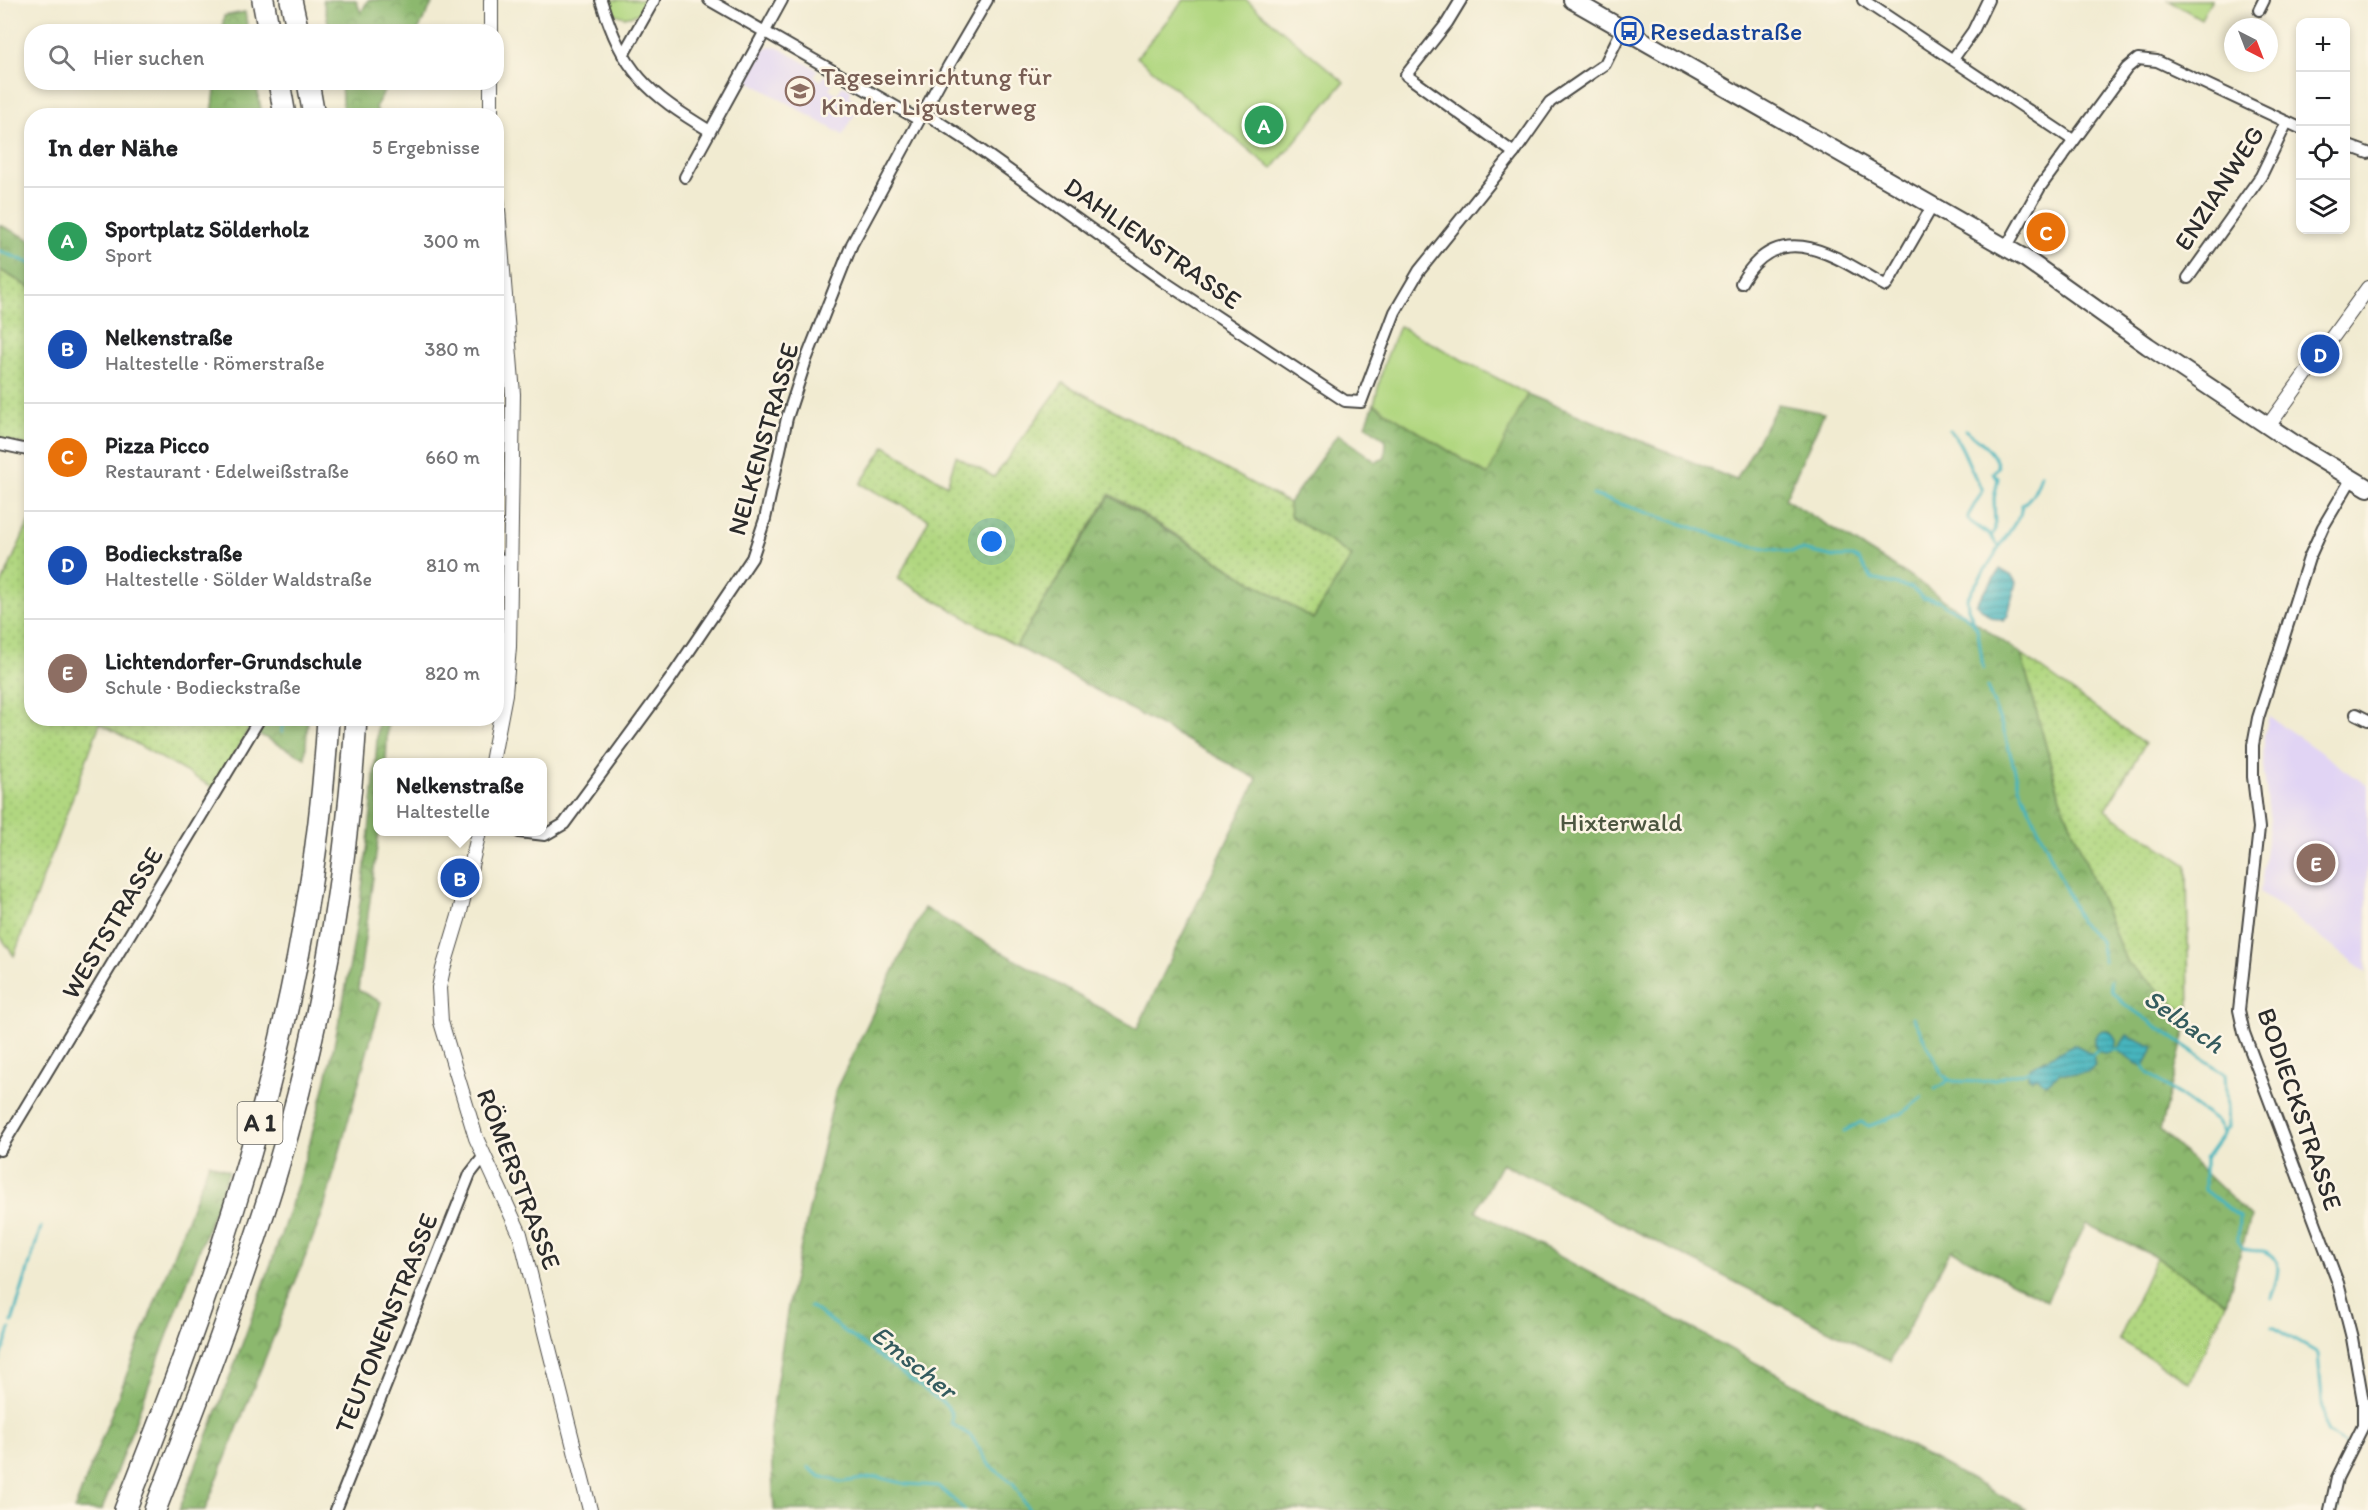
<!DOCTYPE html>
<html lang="de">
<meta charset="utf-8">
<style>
body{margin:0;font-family:Itim,sans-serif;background:#f2f2f2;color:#202124}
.controls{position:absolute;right:18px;top:18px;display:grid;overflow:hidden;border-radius:12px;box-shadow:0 3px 9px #0003}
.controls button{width:54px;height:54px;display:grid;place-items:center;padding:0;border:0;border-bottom:2px solid #e0e0e0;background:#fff;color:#202124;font:30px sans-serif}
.compass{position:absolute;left:2224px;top:18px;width:54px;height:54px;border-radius:50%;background:#fff;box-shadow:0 3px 9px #0003;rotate:138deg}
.you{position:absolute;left:992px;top:542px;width:21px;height:21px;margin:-15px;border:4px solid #fff;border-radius:50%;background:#1a73e8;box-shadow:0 0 0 9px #1a73e833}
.badge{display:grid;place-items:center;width:39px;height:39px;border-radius:50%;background:#db2777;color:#fff;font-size:20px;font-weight:700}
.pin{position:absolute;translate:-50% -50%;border:3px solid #fff;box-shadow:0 2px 6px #0006}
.popup{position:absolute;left:373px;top:758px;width:174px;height:78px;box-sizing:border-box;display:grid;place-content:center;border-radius:12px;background:#fff;filter:drop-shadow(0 2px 4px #0005);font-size:20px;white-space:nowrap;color:#757577}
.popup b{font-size:22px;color:#202124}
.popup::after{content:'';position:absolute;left:50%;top:100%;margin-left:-12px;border:12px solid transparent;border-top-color:#fff}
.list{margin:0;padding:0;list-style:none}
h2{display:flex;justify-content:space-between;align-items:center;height:78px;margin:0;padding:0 24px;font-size:26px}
h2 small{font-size:20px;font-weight:400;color:#757577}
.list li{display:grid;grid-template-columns:39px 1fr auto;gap:18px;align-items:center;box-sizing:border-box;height:108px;padding:0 24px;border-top:2px solid #e0e0e0}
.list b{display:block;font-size:22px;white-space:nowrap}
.list p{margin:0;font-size:20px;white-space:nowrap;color:#757577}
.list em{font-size:20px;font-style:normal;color:#757577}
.icon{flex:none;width:33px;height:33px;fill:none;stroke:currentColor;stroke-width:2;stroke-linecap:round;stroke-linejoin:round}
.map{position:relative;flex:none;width:2368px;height:1510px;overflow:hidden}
.search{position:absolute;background:#fff;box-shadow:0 3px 9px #0003;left:24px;top:24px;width:480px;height:66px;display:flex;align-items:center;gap:15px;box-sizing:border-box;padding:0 21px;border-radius:24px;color:#757577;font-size:22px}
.panel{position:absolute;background:#fff;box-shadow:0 3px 9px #0003;left:24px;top:108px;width:480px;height:618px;border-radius:24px}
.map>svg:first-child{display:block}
</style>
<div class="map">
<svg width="2368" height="1510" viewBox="0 0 2368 1510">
<defs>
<pattern id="grass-dots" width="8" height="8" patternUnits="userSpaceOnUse" patternTransform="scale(1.5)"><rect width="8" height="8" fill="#b1d780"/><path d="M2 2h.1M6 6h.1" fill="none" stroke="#98b96f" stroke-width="1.8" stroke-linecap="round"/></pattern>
<pattern id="forest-crowns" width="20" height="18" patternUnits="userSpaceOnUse" patternTransform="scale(1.5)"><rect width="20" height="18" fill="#8cb86e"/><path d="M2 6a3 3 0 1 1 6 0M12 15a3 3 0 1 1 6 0" fill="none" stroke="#73965b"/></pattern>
<pattern id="water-rules" width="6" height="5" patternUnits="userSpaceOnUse" patternTransform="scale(1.5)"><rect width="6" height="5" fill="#46b5be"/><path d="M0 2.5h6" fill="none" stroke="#3b939b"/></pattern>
</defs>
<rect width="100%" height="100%" fill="#fcf5e5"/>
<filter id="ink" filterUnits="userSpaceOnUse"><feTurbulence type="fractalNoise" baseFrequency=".0167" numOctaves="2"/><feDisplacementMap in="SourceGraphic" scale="12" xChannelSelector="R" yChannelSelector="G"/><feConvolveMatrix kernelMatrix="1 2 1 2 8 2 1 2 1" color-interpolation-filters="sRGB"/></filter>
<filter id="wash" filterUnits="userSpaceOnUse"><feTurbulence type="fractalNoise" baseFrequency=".008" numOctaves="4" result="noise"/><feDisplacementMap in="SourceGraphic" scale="24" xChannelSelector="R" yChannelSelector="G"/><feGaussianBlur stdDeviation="1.35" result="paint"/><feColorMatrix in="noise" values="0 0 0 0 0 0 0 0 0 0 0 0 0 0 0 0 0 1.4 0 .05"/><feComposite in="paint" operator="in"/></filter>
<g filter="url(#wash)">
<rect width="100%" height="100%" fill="#f1ebd1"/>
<!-- built -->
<g fill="#e1d4f4">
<polygon points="769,46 777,47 818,70 814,77 821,81 825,75 834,80 829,89 837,94 843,85 852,90 849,96 861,103 843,135 745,79 762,50"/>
<polygon points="2269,716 2368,786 2366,972 2260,892 2270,820 2263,766 2264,737"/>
</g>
<!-- grass -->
<g fill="url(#grass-dots)" stroke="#6e8156" stroke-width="1.5">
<polygon points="0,270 31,288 31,446 0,439"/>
<polygon points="1063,383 1289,503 1290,516 1352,556 1313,619 1110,494 1016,646 898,579 929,519 860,484 885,446 947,485 956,456 994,477"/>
<polygon points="31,517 32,718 255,719 214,788 100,723 14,956 0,936 0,588"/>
<polygon points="2021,654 2145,744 2105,810 2187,865 2189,1017 2126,961 2060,798"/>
<polygon points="2156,1257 2226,1303 2190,1382 2119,1340"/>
</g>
<!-- forest -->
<g fill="url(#forest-crowns)" stroke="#5c724c" stroke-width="1.5">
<polygon points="323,0 356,0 361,13 368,0 434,0 417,32 330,31"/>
<polygon points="245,12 248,31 222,31 224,16"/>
<polygon points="216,83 256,83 262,115 212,115"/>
<polygon points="341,83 389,83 376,106 378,115 343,115"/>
<polygon points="0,225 31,240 31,288 0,270"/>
<polygon points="1527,394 1736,480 1778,404 1824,413 1785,499 1911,577 2021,654 2060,798 2126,961 2189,1017 2160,1130 2251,1217 2226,1303 2156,1257 2086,1224 2047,1301 1951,1250 1890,1361 1502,1163 1476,1211 2027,1510 1823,1510 1815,1506 1813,1510 774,1510 770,1427 789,1300 836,1089 924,908 1137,1029 1257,779 1016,646 1110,496 1313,619 1352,556 1290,516 1289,503 1338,434 1376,462 1385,458 1386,440 1366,425 1374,404 1487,475"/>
<polygon points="264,719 308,719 305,758 258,734"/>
<path d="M378 719H388L386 762H378L379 832 358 990 381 1002 323 1212 205 1510H179C220 1403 262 1296 297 1186 342 1040 371 871 378 719Z"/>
<polygon points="209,1163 229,1171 102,1510 74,1510"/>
</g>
<!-- park -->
<g fill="#b1d780" stroke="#6e8156" stroke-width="1.5">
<polygon points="608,0 646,0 638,14 624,17 610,12"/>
<polygon points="1184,0 1246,0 1344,82 1272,169 1137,57"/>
<polygon points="2168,0 2211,0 2201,19"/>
<polygon points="1399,326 1527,394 1488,475 1374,404 1384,364"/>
</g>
<!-- water -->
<g fill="url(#water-rules)" stroke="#387074" stroke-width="1.5">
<polygon points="2000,569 2012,576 2016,582 2008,615 2004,621 1991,617 1976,604"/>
<circle cx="2105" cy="1042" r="11"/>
<polygon points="2127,1035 2154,1047 2144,1066 2135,1063 2117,1050"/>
<path d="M2074 1044 2093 1054 2095 1066C2084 1078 2074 1072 2060 1073L2046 1084 2037 1077 2032 1079 2028 1077 2029 1068Z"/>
</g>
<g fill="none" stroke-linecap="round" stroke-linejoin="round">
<!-- stream -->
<g stroke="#46b5be" stroke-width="3">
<polyline points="0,251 32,264"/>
<path d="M1950 430C1965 446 1969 471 1983 490L1968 516V520L1991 536"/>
<path d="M1965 430C1978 439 1995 451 1998 467L1993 473 1998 478 1994 498 1995 529 1991 537 1999 546"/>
<polyline points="1593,495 1746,545 1791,552 1802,550 1835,557 1853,557 1859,560 1872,579 1912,588 1923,598 1940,601 1945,606 1964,614 1977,628"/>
<path d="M1983 668 1978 632 1968 608 1967 598 2020 515 2022 505C2032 498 2038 486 2041 474"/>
<polyline points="1987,687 2005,734 2019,786 2081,923 2100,941 2104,961"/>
<polyline points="282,732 283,718"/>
<path d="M2110 981 2112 991 2123 1003 2225 1074 2228 1127 2205 1159V1190L2239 1217 2238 1241 2243 1248C2250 1252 2255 1250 2263 1251 2287 1257 2276 1281 2271 1298"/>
<polyline points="1913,1017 1942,1074 1949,1081"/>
<polyline points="2113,1050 2117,1050"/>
<polyline points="2093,1054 2097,1050"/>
<polyline points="2144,1066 2149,1074 2216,1121 2223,1132"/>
<polyline points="1935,1089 1949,1081 1982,1082 2028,1071"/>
<polyline points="1844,1131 1861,1122 1869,1126 1901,1114 1922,1097"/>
<polyline points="810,1306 947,1406 952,1415 952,1424 971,1436 990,1466 1013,1483 1029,1510"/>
<polyline points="12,1322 41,1227"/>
<polyline points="2272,1327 2318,1353 2324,1423 2328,1433 2347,1444"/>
<polyline points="0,1360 10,1329"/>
<polyline points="808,1467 819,1476 842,1482 877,1477 906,1484 938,1486 965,1510"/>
<polyline points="2337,1510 2338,1502"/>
</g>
</g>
</g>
<g filter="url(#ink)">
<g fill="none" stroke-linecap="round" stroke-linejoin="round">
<!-- minor casing -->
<g stroke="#494844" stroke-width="14">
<g id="minor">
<path d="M601 0C623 72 647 93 710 131"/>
<polyline points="709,0 919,120"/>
<polyline points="1461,0 1447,23 1406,75 1514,153"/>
<polyline points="1863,0 2073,140"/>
<polyline points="2259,10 2264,0"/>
<polyline points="623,55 654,0"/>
<polyline points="1953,59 1973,31 1988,0"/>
<polyline points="923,112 968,141 1163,281 1345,401 1361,402 1395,312 1419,271 1514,153 1550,102 1605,64 1623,28"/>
<polyline points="2346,145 2368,153"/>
<polyline points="685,177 782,0"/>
<polyline points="2006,248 2040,187 2127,68 2138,59 2157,61 2300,128"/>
<polyline points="2188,278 2261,176 2287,122"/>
<path d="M1741 283C1780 214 1837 258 1886 286L1933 205"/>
<polyline points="0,444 32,451"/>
<polyline points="496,558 511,562"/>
<polyline points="2356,714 2368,720"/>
<polyline points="519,832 545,835 564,824 669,681 752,558 765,519 787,418 806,360 852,244 949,65 987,0"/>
<polyline points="0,1150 260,718"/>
<polyline points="336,1510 470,1174 484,1156"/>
<polyline points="2330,1510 2337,1478 2363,1426 2363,1401 2352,1338 2338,1283 2244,1033 2239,1010 2259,828 2253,777 2253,745 2258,718 2309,558 2323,527 2352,478"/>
</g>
</g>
<!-- tertiary casing -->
<g stroke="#494844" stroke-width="16">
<g id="tertiary">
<polyline points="491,32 491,0"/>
<polyline points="491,82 491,116"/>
<polyline points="2269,425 2368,288"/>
<polyline points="492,762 505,694 509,647 513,394 496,185"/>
<polyline points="479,832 459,916 443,969 439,988 441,1022 476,1138 520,1234 590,1510"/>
</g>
</g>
<!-- secondary casing -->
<g stroke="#494844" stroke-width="20">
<polyline id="secondary" points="1572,0 2026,259 2148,346 2298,446 2368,488"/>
</g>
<!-- motorway casing -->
<g stroke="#494844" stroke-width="24">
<g id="motorway">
<polyline points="263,0 269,32"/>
<polyline points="291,0 298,32"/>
<polyline points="279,82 285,116"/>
<polyline points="308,82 314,116"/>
<path d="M125 1510C227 1256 313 994 328 718"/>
<path d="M155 1510C198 1400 240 1290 275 1177 320 1030 347 873 356 718"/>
</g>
</g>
<!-- minor -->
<use href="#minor" stroke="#fff" stroke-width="10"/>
<!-- tertiary -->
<use href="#tertiary" stroke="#fff" stroke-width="14"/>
<!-- secondary -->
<use href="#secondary" stroke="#fff" stroke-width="16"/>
<!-- motorway -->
<use href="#motorway" stroke="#fff" stroke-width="21"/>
</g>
</g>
<!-- icons -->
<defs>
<g id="bus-ring" transform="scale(1.5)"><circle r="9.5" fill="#fcf5e5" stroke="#1a4fb4" stroke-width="1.5"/><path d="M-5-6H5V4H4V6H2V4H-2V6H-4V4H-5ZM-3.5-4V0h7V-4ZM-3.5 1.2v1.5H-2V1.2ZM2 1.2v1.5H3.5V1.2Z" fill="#1a4fb4"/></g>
<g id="school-ring" transform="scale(1.5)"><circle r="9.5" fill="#fcf5e5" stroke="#8d6e63" stroke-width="1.5"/><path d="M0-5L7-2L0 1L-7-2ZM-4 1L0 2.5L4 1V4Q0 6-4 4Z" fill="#8d6e63"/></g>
</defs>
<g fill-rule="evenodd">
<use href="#bus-ring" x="1629" y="31"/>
<use href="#school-ring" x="800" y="91"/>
</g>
<g text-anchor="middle" stroke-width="5" stroke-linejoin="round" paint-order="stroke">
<!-- shield labels -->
<rect fill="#fcf5e5" stroke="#6a6863" stroke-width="1.5" x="237.5" y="1102" width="45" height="42" rx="4.5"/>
<g font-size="24" font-weight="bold" fill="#2b2b2b">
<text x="260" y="1131">A 1</text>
</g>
<!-- transit labels -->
<g font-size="26" fill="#164399" stroke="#fcf5e5" text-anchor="start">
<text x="1650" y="40">Resedastraße</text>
</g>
<!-- education labels -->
<g font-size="26" fill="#785e54" stroke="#fcf5e5" text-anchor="start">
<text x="821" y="85">Tageseinrichtung für<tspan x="821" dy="30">Kinder Ligusterweg</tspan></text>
</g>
<!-- street labels -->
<g font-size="26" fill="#2b2b2b" stroke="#fcf5e5">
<text transform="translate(2219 188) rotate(-57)" y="9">ENZIANWEG</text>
<text transform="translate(1153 243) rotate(35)" y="9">DAHLIENSTRASSE</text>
<text transform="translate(763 439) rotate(-74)" y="9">NELKENSTRASSE</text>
<text transform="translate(112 923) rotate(-59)" y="9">WESTSTRASSE</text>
<text transform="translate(2300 1109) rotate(71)" y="9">BODIECKSTRASSE</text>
<text transform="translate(519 1179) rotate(69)" y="9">RÖMERSTRASSE</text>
<text transform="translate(386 1323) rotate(-68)" y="9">TEUTONENSTRASSE</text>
</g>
<!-- park labels -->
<g font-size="26" fill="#4c5640" stroke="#fcf5e5">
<text x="1621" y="831">Hixterwald</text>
</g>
<!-- water labels -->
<g font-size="27" font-style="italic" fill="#345b5e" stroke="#fcf5e5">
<text transform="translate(2184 1021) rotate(35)" y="9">Selbach</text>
<text transform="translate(914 1362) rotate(39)" y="9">Emscher</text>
</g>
</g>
</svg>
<div class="controls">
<button>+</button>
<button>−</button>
<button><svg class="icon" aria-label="locate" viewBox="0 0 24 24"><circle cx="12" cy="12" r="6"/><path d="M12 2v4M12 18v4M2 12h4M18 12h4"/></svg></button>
<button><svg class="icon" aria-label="layers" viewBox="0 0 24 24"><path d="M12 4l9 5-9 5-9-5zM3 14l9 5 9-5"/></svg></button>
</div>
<svg class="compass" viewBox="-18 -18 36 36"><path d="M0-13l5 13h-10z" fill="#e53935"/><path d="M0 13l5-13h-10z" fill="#757577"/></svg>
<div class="you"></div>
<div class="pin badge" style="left:1264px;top:125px;background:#2e9e5b">A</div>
<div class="pin badge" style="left:460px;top:878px;background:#1a4fb4">B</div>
<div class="popup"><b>Nelkenstraße</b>Haltestelle</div>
<div class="pin badge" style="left:2046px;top:232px;background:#e8710a">C</div>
<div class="pin badge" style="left:2320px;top:354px;background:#1a4fb4">D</div>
<div class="pin badge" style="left:2316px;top:863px;background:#8d6e63">E</div>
<div class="search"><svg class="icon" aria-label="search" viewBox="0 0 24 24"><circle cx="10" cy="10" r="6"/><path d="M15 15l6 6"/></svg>Hier suchen</div>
<section class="panel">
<h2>In der Nähe<small>5 Ergebnisse</small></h2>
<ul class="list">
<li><span class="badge" style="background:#2e9e5b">A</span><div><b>Sportplatz Sölderholz</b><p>Sport</p></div><em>300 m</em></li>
<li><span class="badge" style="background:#1a4fb4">B</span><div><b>Nelkenstraße</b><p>Haltestelle · Römerstraße</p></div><em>380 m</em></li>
<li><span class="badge" style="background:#e8710a">C</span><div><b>Pizza Picco</b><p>Restaurant · Edelweißstraße</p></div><em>660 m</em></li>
<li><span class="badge" style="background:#1a4fb4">D</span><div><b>Bodieckstraße</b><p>Haltestelle · Sölder Waldstraße</p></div><em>810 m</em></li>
<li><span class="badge" style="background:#8d6e63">E</span><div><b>Lichtendorfer-Grundschule</b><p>Schule · Bodieckstraße</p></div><em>820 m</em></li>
</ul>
</section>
</div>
